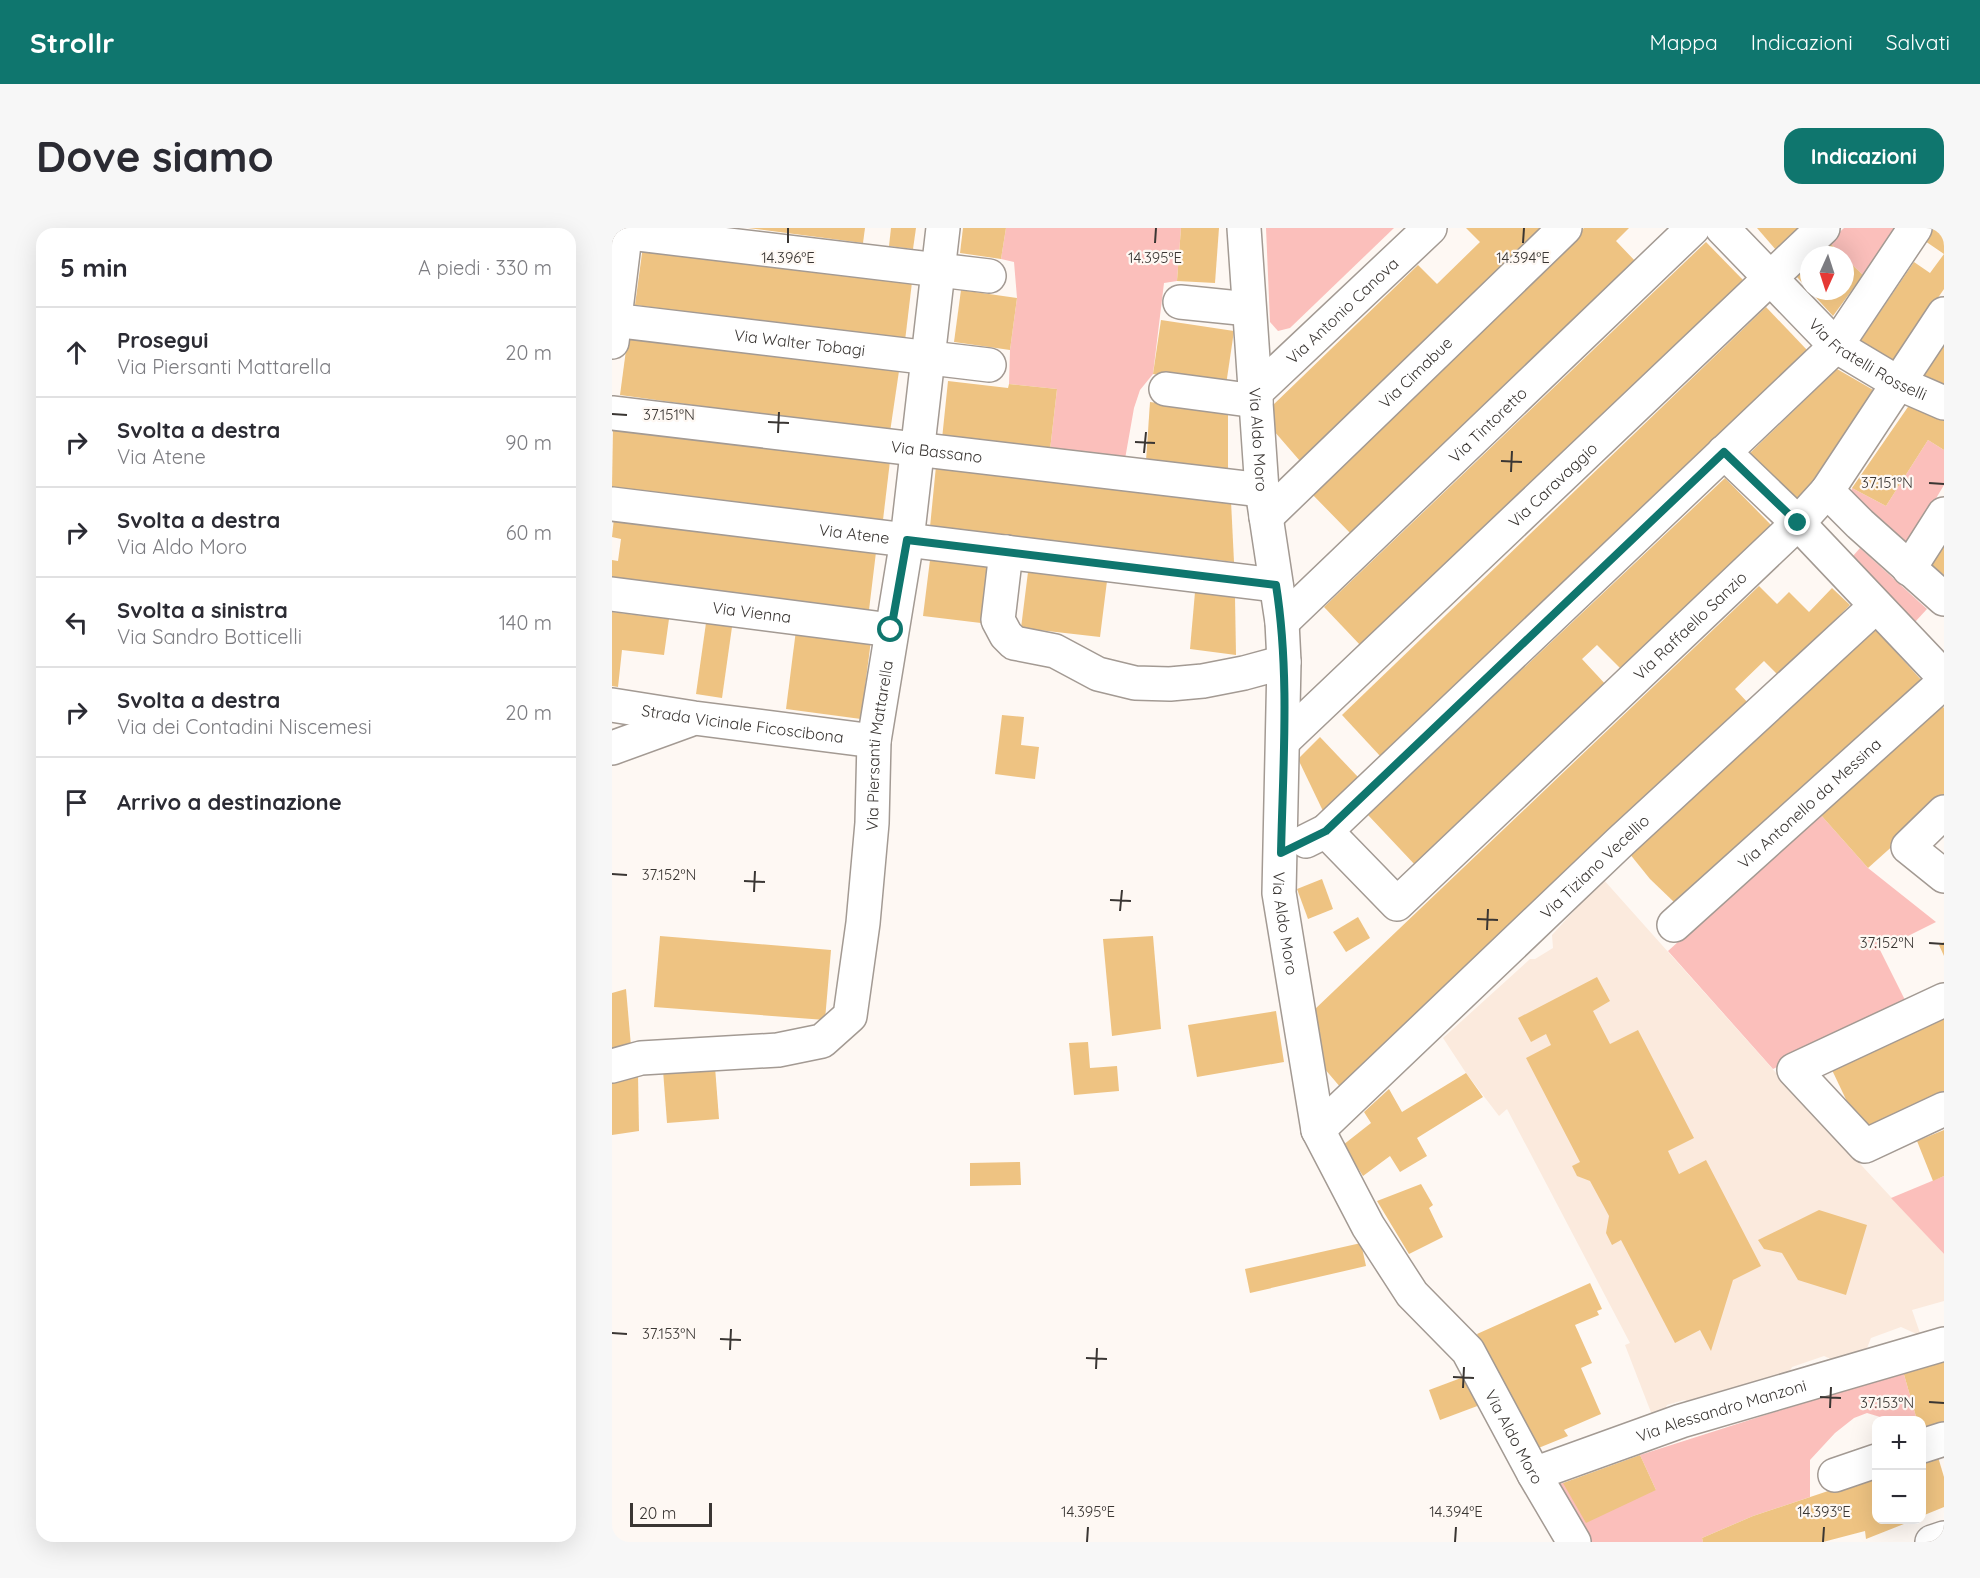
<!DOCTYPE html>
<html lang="it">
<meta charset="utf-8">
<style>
body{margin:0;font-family:Quicksand,sans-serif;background:#f7f7f7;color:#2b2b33}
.controls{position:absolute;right:18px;bottom:18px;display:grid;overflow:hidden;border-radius:12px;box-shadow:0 6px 24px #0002}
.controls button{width:54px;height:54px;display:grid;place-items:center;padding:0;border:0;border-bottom:2px solid #e1e1e2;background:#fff;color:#2b2b33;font:30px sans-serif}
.compass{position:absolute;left:1188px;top:18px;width:54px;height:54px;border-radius:50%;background:#fff;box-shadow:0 6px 24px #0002;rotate:183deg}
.scale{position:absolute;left:18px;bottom:15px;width:82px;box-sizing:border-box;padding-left:6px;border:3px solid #3a3633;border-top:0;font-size:16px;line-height:21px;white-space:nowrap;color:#3a3633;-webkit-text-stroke:4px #fef8f3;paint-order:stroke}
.stop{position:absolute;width:18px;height:18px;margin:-14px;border:4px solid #0f766e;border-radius:50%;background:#fff}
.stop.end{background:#0f766e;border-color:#fff;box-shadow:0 2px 6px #0008}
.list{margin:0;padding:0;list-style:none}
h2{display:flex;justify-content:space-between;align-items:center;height:78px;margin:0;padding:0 24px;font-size:26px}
h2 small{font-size:20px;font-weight:400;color:#7c7c81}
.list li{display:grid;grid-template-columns:39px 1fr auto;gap:18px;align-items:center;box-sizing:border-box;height:90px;padding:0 24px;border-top:2px solid #e1e1e2}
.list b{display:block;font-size:22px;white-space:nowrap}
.list p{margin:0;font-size:20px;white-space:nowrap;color:#7c7c81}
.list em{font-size:20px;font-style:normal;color:#7c7c81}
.icon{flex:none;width:33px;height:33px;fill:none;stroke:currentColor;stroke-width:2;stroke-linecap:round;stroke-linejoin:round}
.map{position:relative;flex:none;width:1332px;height:1314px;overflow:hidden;border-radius:18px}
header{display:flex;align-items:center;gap:36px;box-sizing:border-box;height:84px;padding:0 30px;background:#0f766e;color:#fff}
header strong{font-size:28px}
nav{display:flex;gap:33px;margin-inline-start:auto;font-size:21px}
.intro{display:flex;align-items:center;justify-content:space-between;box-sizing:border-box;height:144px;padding:0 36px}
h1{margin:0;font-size:42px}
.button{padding:15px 27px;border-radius:18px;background:#0f766e;color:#fff;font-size:21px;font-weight:700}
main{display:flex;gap:36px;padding:0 36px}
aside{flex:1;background:#fff;border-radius:18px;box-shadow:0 6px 24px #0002}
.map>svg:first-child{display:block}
</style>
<header>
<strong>Strollr</strong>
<nav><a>Mappa</a><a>Indicazioni</a><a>Salvati</a></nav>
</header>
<div class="intro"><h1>Dove siamo</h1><a class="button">Indicazioni</a></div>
<main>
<aside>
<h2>5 min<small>A piedi · 330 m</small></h2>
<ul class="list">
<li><svg class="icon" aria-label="ahead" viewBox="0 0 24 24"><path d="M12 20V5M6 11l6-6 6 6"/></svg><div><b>Prosegui</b><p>Via Piersanti Mattarella</p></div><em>20 m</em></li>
<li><svg class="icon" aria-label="right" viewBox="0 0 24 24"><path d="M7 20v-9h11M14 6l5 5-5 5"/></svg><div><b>Svolta a destra</b><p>Via Atene</p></div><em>90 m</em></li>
<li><svg class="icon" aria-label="right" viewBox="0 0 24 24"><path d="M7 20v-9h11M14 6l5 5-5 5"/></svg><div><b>Svolta a destra</b><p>Via Aldo Moro</p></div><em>60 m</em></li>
<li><svg class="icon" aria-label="left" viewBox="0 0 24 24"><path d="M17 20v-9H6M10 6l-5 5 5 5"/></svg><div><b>Svolta a sinistra</b><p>Via Sandro Botticelli</p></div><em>140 m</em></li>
<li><svg class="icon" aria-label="right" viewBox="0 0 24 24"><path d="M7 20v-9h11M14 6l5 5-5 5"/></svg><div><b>Svolta a destra</b><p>Via dei Contadini Niscemesi</p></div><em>20 m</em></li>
<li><svg class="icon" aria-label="arrive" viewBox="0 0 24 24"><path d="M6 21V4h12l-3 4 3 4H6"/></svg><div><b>Arrivo a destinazione</b></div></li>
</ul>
</aside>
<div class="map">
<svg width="1332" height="1314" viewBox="0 0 1332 1314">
<rect width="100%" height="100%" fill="#fef8f3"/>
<!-- built -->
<polygon fill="#fbeadd" points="991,651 1183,866 1332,1026 1332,1073 1300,1082 1309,1108 1289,1099 1259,1110 1255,1120 1221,1132 1212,1128 1180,1139 1177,1145 1080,1175 1072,1172 1055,1177 1052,1184 1040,1187 1013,1117 1018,1115 895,881 887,888 854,845 831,810 918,731 923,731 941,720 940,707"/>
<!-- green -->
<g fill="#fbbfbb">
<polygon points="394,0 569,0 565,53 552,55 541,146 528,162 522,180 513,231 438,222 445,161 397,156 398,122 405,70 402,34 389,31"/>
<polygon points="654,0 782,0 678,100 666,103 658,94"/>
<polygon points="1232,0 1283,0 1251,47 1233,30 1233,27 1230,27 1217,14"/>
<polygon points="1316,212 1332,222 1332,257 1296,317 1238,267 1240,260 1274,278"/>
<polygon points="1248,320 1315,381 1303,394 1241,328"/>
<polygon points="1208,586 1256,640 1324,694 1268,722 1294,774 1161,841 1056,723"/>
<polygon points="1332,948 1332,1026 1279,970"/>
<polygon points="1291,1143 1305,1192 1278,1192 1255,1185 1242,1190 1223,1205 1198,1232 1198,1269 1141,1288 1090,1310 1091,1314 974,1314 941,1258 951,1255 1044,1262 1028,1227"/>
</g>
<!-- building -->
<g fill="#eec382">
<polygon points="136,0 253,0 251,15"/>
<polygon points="279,0 304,0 301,21 277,18"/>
<polygon points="351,0 394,0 389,31 348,25"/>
<polygon points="569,0 607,0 603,55 565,53"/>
<polygon points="854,0 930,0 688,233 662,203 660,178 806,37 825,56 868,14"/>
<polygon points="972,0 1017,0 1004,13 1025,35 741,308 698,264"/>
<polygon points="1145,0 1189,0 1164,22"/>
<polygon points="1322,0 1332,0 1332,61 1280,137 1247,115 1302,34 1318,45 1332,26 1313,13"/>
<polygon points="1094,14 1133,54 750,419 712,379"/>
<polygon points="1217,14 1230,27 1204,27"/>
<polygon points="31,18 300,54 293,113 23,77"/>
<polygon points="1233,30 1251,47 1221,88 1198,63 1233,63"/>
<polygon points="1197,34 1197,62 1184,48"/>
<polygon points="349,62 405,70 398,122 342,114"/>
<polygon points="1154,79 1195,122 769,529 730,487"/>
<polygon points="549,92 622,103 614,157 541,146"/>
<polygon points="16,107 287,143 278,204 8,167"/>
<polygon points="1332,117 1332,162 1309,152"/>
<polygon points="1225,141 1263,163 1185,275 1137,226"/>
<polygon points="336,153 396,160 397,156 445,161 438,222 330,211"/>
<polygon points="538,174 616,184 616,241 534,233"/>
<polygon points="1298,176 1332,193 1332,222 1316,212 1274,278 1240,260"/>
<polygon points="1,200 278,233 271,292 0,259"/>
<polygon points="324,238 619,273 622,334 318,299"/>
<polygon points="1113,250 1161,299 1010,442 985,417 970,431 996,459 805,639 756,587"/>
<polygon points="2,290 264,324 257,382 0,349 0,332 6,333 9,311 0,309"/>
<polygon points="1332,318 1332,347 1320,337"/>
<polygon points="318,332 375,339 369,395 311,388"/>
<polygon points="416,344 495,353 488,409 409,400"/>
<polygon points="1147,358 1165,376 1177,364 1197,384 1220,360 1238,377 1167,448 1152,433 1123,461 1137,476 729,860 712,840 702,782"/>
<polygon points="583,364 623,369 624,427 578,421"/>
<polygon points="0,384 57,391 52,427 10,422 6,459 0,458"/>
<polygon points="94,395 120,399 110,470 84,466"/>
<polygon points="184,402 259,412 249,491 174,481"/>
<polygon points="1264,402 1312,455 1063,675 1038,651 1017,625"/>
<polygon points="1330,477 1332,480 1332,572 1256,640 1208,586"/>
<polygon points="390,487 412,489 409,517 427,519 423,551 383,546"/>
<polygon points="708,509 746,549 711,583 686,531"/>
<polygon points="710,651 721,681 696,691 685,661"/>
<polygon points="746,689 758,710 734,724 721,704"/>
<polygon points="48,708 219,722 213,792 42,779"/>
<polygon points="541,708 549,801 500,808 491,711"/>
<polygon points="1332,714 1332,728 1327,717"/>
<polygon points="985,749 998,773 981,783 998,816 1026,802 1082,910 1056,923 1067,946 1094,932 1149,1038 1121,1052 1099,1123 1088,1102 1063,1115 1009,1012 1000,1017 994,1005 997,988 978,953 965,948 960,938 968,934 914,830 939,817 934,806 919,814 906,790"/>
<polygon points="14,761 19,818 0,823 0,765"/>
<polygon points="664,783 672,834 585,849 576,797"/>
<polygon points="1332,788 1332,863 1249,903 1220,842"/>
<polygon points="476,814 478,840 505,838 507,863 462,867 457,815"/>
<polygon points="103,839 107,891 55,895 51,842"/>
<polygon points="854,845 871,869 805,910 815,928 788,944 778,928 751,948 731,917 759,895 752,884 777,861 790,884"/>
<polygon points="26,846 27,903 0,907 0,854"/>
<polygon points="1332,902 1332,948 1321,953 1305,913"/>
<polygon points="408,934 409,957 358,958 358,935"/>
<polygon points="809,956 821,977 817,980 831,1009 797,1026 765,973"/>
<polygon points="1207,982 1255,997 1234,1067 1186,1052 1170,1025 1152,1021 1146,1012"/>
<polygon points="749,1015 754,1038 638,1065 633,1041"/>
<polygon points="978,1055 990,1081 985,1083 987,1087 963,1097 980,1135 969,1140 989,1186 952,1202 956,1208 924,1221 897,1178 865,1106"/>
<polygon points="1332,1131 1332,1196 1310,1203 1310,1192 1305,1192 1291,1143"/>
<polygon points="857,1147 868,1177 828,1192 817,1162"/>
<polygon points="1028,1227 1044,1262 974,1295 951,1255"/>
<polygon points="1326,1229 1332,1249 1332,1279 1310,1288 1310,1234"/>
<polygon points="1264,1247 1264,1292 1302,1292 1254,1311 1253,1303 1211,1314 1091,1314 1090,1310 1141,1288"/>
</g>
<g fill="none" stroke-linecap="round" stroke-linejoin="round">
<!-- minor casing -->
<g stroke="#a39a93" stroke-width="36">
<g id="minor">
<path id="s1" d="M632 0 650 262 670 394 672 434 667 665 706 902 756 998 800 1066 856 1123 922 1246 962 1314"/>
<path id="s2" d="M1110 0 1224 118 1286 155 1332 175"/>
<polyline points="0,3 377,48"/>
<polyline points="568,74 637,81"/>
<path id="s3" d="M0 92 377 137"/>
<polyline points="0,114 14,0"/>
<polyline points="554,161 644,173"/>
<path id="s4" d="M643 165 818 0"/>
<path id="s5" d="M0 185 650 262"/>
<polyline points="1112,224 1186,295 1332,449"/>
<polyline points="1215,263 1248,296 1332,371"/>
<path id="s6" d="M0 276 664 357"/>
<path id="s7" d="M654 289 953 0"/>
<polyline points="394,324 386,392 394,407 402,415 443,423 486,446 523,455 558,456 591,453 632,445 672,434"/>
<polyline points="1297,341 1332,286"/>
<path id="s8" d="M0 366 279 402"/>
<path id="s9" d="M670 394 1081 0"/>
<path id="s10" d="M0 477 82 490 262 513"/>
<path id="s11" d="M671 513 1211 0"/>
<polyline points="0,520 77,492"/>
<polyline points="1332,584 1296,619 1332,648"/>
<path id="s12" d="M714 603 785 676 1186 295 1215 263 1332 86"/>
<polyline points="694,613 714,603 1224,118 1303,0"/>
<path id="s13" d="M1062 697 1332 454"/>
<polyline points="1332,772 1182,842 1253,918 1332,881"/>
<path id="s14" d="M0 838 29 830 166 822 210 813 238 788 251 695 260 595 262 513 295 312 331 0"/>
<path id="s15" d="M706 902 1008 614 1264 378"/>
<polyline points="1310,1218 1332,1211"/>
<path id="s16" d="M922 1246 1069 1193 1332 1116"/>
<polyline points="1223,1247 1264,1233"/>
<polyline points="1320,1314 1332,1310"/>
</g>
</g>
<!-- minor -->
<use href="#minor" stroke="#fff" stroke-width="33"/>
</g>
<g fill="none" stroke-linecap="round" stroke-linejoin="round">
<!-- route -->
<path stroke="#0f766e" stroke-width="8" d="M279 402 295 312 664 357C678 445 671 536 669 625L714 603 1112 224 1186 295"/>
</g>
<!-- ticks -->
<path fill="none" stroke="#3a3633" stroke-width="2" d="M176 15V0M543 15 544 0M911 15 912 0M0 186 15 187M156 194 177 195M166 205 167 184M523 214 543 215M532 225 534 204M889 233 910 234M899 244 900 223M1317 255 1332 256M0 646 15 647M132 653 153 654M142 664 143 643M498 672 519 673M508 683 510 662M865 691 886 692M875 702 876 681M1317 715 1332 716M0 1105 15 1106M108 1111 129 1112M118 1122 119 1101M474 1130 495 1131M484 1141 485 1120M841 1149 862 1150M851 1160 852 1139M1208 1169 1229 1170M1317 1174 1332 1175M1218 1180 1219 1159M475 1314 476 1299M843 1314 844 1299M1211 1314 1212 1299"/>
<g text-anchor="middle" stroke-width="4.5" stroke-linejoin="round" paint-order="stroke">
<!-- street labels -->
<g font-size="16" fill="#3a3633" stroke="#fef8f3">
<text dy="6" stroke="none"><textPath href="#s4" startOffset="120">Via Antonio Canova</textPath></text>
<text dy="6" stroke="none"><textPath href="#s3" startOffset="189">Via Walter Tobagi</textPath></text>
<text dy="6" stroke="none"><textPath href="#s2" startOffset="198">Via Fratelli Rosselli</textPath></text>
<text dy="6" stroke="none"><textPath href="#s7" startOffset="208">Via Cimabue</textPath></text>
<text dy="6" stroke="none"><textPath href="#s9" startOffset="285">Via Tintoretto</textPath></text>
<text dy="6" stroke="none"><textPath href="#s1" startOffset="212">Via Aldo Moro</textPath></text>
<text dy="6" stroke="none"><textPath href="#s5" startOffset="327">Via Bassano</textPath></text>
<text dy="6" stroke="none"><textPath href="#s11" startOffset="372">Via Caravaggio</textPath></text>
<text dy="6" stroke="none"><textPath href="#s6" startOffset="244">Via Atene</textPath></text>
<text dy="6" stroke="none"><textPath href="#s8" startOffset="141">Via Vienna</textPath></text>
<text dy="6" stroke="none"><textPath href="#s12" startOffset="506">Via Raffaello Sanzio</textPath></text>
<text dy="6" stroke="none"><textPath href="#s10" startOffset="132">Strada Vicinale Ficoscibona</textPath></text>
<text dy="6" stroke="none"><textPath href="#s14" startOffset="522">Via Piersanti Mattarella</textPath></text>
<text dy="6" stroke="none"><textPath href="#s13" startOffset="182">Via Antonello da Messina</textPath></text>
<text dy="6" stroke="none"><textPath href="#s15" startOffset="382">Via Tiziano Vecellio</textPath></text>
<text dy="6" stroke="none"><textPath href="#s1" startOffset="698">Via Aldo Moro</textPath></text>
<text dy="6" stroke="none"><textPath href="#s16" startOffset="198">Via Alessandro Manzoni</textPath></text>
<text dy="6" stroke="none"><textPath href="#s1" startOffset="1274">Via Aldo Moro</textPath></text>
</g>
</g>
<g font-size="15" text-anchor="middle" fill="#3a3633" stroke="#fef8f3" stroke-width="4.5" stroke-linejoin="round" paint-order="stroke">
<text x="176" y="35">14.396°E</text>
<text x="543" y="35">14.395°E</text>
<text x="911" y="35">14.394°E</text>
<text x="57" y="192">37.151°N</text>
<text x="1275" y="260">37.151°N</text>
<text x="57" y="652">37.152°N</text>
<text x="1275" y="720">37.152°N</text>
<text x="57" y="1111">37.153°N</text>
<text x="1275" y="1180">37.153°N</text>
<text x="476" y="1289">14.395°E</text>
<text x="844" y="1289">14.394°E</text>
<text x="1212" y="1289">14.393°E</text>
</g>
</svg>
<div class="controls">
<button>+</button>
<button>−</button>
</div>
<svg class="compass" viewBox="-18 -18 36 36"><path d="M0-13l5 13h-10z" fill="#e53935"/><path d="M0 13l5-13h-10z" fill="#7c7c81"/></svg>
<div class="scale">20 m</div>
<div class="stop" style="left:279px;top:402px"></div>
<div class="stop end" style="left:1186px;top:295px"></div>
</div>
</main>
